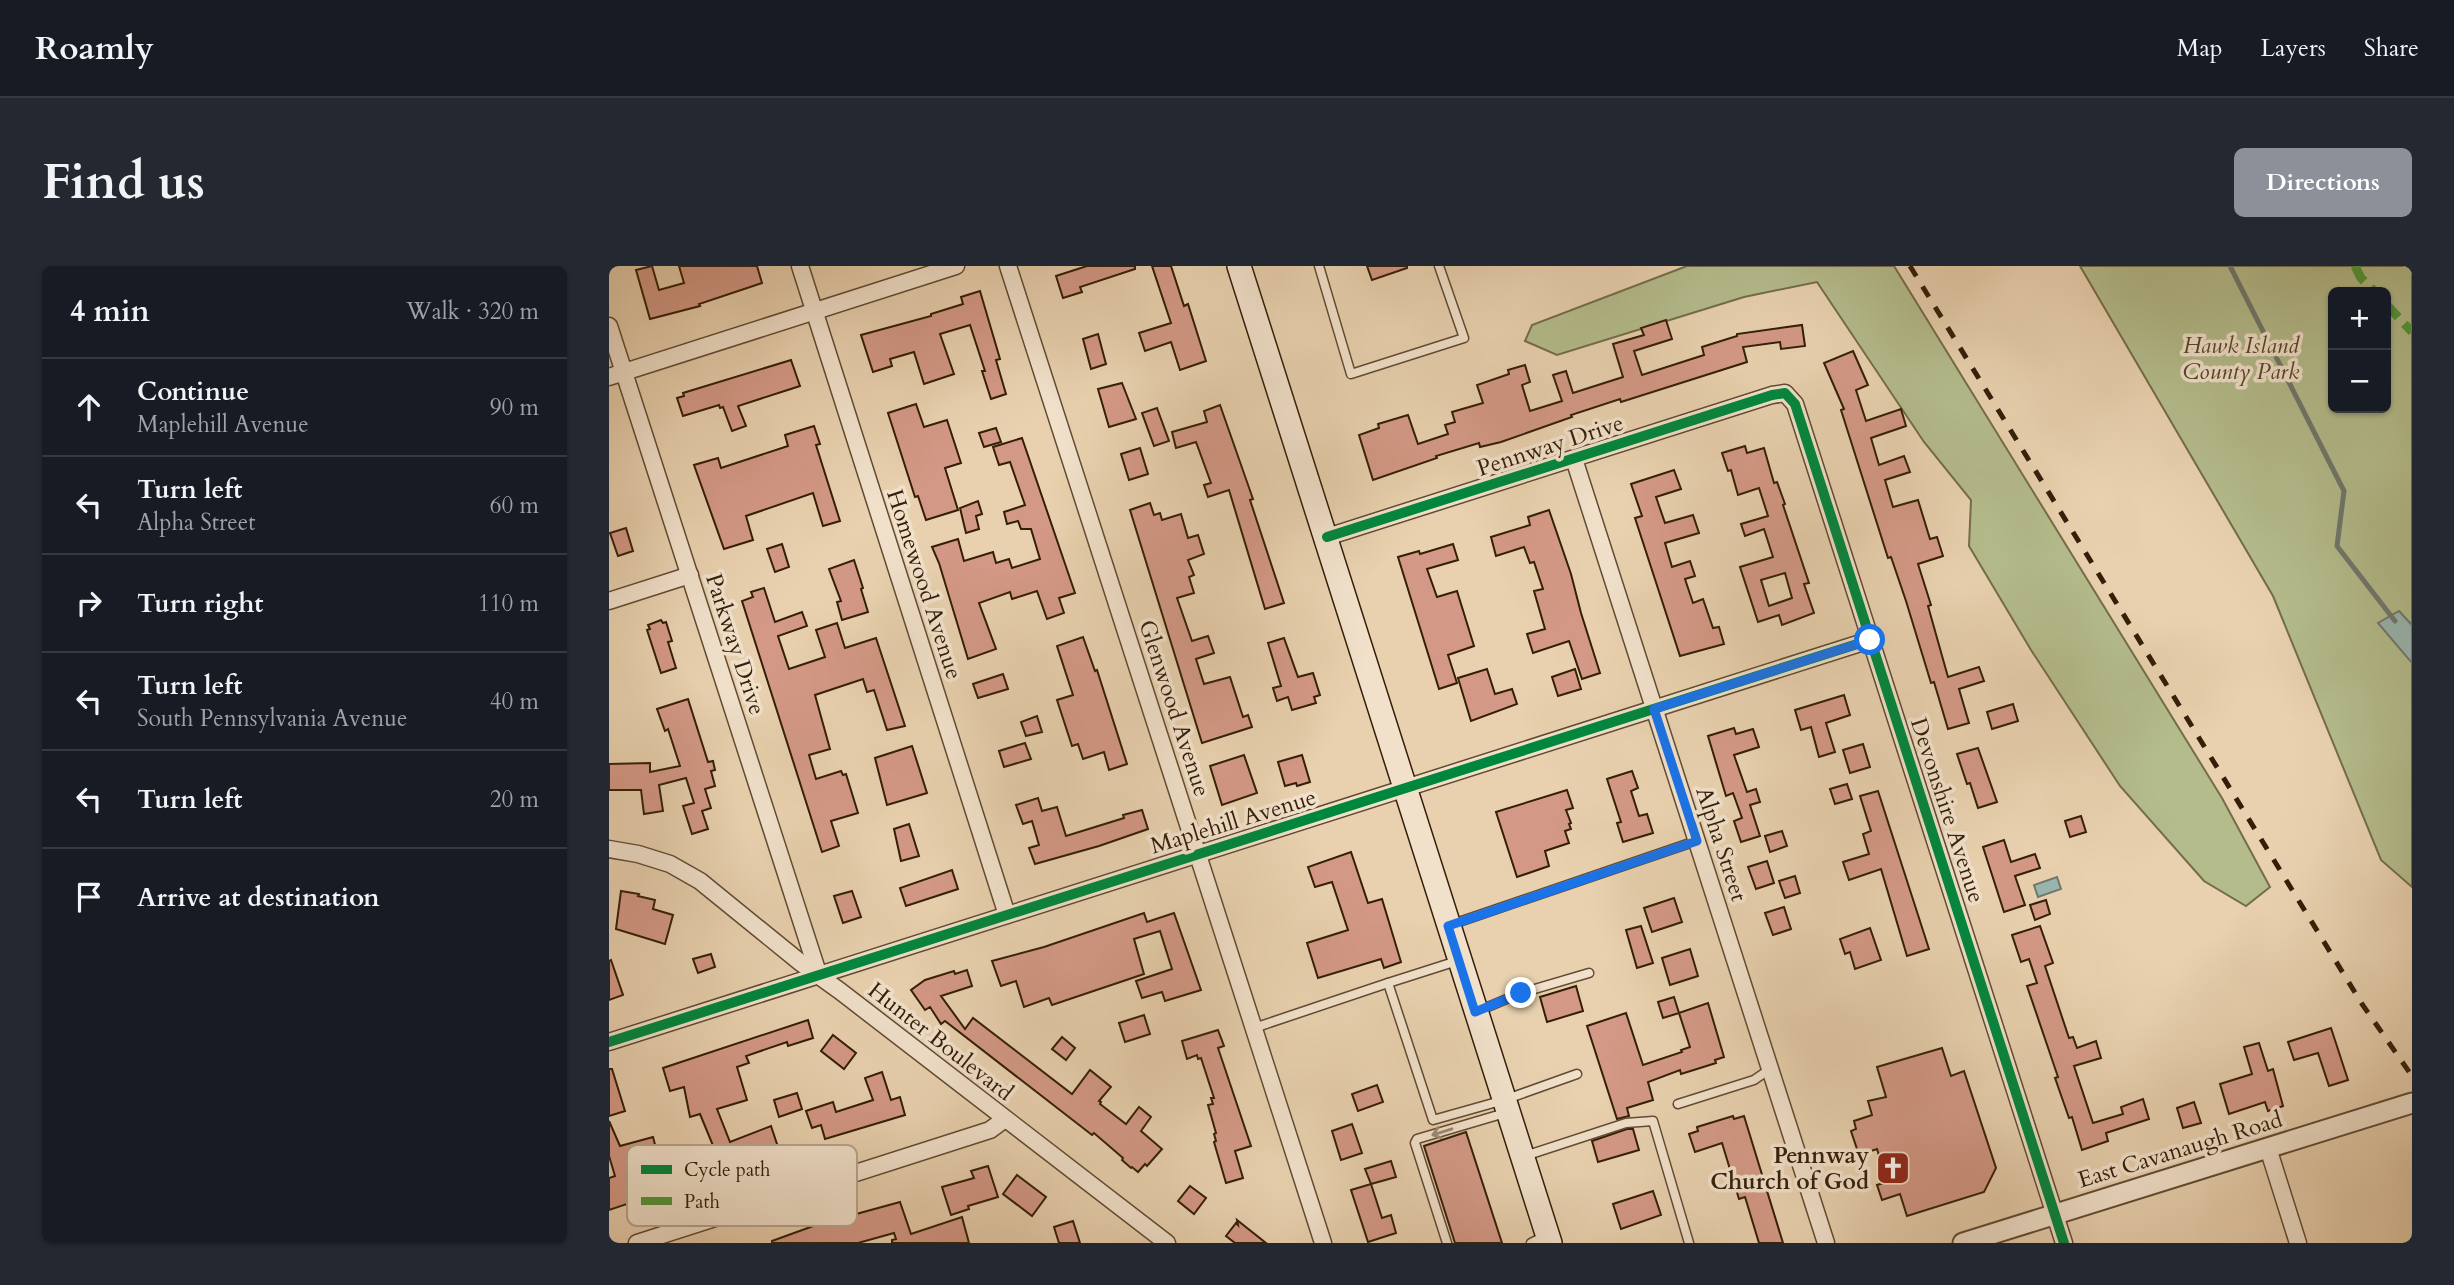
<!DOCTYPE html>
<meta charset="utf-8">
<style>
body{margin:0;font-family:Cardo,serif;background:#242831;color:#f1f3f6}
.controls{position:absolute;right:21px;top:21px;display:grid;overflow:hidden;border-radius:10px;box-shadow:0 2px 5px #0004}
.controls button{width:63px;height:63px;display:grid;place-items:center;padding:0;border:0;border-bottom:2px solid #363941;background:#171b24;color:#f1f3f6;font:35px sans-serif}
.stop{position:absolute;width:21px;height:21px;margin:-16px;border:5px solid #1a73e8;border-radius:50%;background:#fff}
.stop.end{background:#1a73e8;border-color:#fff;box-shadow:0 2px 7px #0008}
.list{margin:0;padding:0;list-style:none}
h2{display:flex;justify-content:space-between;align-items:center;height:91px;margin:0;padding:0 28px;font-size:30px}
h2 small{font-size:23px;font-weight:400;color:#9ea1a6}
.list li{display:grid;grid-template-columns:46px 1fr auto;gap:21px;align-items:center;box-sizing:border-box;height:98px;padding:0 28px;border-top:2px solid #363941}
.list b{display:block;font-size:26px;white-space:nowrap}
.list p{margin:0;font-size:23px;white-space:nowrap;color:#9ea1a6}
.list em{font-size:23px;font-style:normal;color:#9ea1a6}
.icon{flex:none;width:38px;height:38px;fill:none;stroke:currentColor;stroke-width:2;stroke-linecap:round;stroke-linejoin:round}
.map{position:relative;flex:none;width:1803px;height:977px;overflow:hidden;border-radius:10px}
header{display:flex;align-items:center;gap:42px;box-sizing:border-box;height:98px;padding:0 35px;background:#171b24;border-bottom:2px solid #363941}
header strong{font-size:33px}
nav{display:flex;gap:38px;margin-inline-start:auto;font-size:24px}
.intro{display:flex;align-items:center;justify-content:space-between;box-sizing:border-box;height:168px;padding:0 42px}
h1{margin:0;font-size:49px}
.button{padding:18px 32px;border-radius:10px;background:#8c9099;color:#fff;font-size:24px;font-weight:700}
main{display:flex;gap:42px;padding:0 42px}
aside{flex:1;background:#171b24;border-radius:10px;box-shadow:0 2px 5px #0004}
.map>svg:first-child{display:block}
</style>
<header>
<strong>Roamly</strong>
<nav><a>Map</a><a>Layers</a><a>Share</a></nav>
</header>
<div class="intro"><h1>Find us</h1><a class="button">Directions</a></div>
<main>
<aside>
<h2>4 min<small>Walk · 320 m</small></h2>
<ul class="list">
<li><svg class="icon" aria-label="ahead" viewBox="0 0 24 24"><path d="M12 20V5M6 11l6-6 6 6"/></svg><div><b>Continue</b><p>Maplehill Avenue</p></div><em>90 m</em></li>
<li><svg class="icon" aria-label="left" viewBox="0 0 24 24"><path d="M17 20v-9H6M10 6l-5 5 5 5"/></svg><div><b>Turn left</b><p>Alpha Street</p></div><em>60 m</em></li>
<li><svg class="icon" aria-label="right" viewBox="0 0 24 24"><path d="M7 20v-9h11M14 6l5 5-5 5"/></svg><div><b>Turn right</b></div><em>110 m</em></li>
<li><svg class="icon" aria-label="left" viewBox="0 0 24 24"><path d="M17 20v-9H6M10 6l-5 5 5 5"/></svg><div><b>Turn left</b><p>South Pennsylvania Avenue</p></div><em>40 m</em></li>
<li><svg class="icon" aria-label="left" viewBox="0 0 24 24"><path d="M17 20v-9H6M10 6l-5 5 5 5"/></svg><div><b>Turn left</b></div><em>20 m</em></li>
<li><svg class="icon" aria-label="arrive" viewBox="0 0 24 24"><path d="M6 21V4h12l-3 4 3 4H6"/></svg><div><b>Arrive at destination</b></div></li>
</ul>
</aside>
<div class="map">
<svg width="1803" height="977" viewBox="0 0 1803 977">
<rect width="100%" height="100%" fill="#e9d1af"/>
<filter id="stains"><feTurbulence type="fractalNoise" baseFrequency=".00286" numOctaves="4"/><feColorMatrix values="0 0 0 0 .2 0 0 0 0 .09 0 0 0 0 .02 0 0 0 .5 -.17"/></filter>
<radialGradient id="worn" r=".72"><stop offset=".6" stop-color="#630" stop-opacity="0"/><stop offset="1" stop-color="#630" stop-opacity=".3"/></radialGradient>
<!-- green -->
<g fill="#b4bc8c" stroke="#746d4a" stroke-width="2" fill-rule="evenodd">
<polygon points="1078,0 1285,0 1613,532 1661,621 1637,640 1595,615 1511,520 1422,384 1360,280 1362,234 1315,176 1208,16 1135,31 948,89 916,75 923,59"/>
<path d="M1471 0H1803V621L1772 594 1664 330ZM1724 26H1777V142H1724Z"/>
</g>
<!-- water -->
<g fill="#98b6b0" stroke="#70796d" stroke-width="2">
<polygon points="1790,345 1803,359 1803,397 1769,357"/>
<polygon points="1448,611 1452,623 1429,631 1425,619"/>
</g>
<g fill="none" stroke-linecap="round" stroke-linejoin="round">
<!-- stream -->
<polyline stroke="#70796d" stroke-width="5" points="1621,0 1735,225 1728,280 1786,355"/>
</g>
<!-- building -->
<g fill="#d49986" stroke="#341e08" stroke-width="2" fill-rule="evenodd">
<polygon points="43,0 50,24 75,17 70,0 148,0 153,17 90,38 91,40 41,53 27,4"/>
<polygon points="478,0 526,0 526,3 471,21 473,26 454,32 447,10"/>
<polygon points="543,0 562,0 575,40 579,38 597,95 571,104 562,76 536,85 530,67 562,57"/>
<polygon points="758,0 798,0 798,2 763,14"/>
<polygon points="371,25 391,93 387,94 397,128 382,133 373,105 376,105 361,59 331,68 345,108 315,118 305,86 281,93 283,100 264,106 252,69 322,50 322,48 354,38 352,31"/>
<polygon points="1057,54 1063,73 1025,85 1033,109 1095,89 1093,81 1128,70 1128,68 1193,59 1196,80 1172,83 1171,76 1134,81 1138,96 1012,136 1011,133 962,149 963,151 892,176 871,181 870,177 827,190 828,192 764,214 750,169 770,162 769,158 799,149 809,178 839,168 836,159 846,156 843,146 874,137 868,119 900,108 899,104 916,99 921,116 913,119 921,145 953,135 944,109 957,105 964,127 1014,111 1004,78 1035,69 1032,62"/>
<polygon points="489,68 497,98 482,103 474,73"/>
<polygon points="1244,85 1259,119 1247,124 1257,155 1292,143 1297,160 1262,172 1270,199 1295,190 1301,206 1276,214 1284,241 1309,234 1321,273 1328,271 1334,290 1309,298 1322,339 1319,340 1339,411 1370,401 1375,415 1350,423 1360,457 1339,463 1325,416 1322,417 1297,335 1282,291 1279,292 1232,144 1235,143 1215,97"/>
<polygon points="182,94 191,120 129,140 137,160 123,165 114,141 111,142 110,139 74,150 68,132 75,130 74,127"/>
<polygon points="513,117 527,153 500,161 489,123"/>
<polygon points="307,138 315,161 338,154 352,197 336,202 349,244 317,254 309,230 306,231 279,147"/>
<polygon points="611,139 644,233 641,234 675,337 656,343 620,224 599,231 595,219 602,217 587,176 567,182 563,166 598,156 595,145"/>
<polygon points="548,142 560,175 545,180 533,147"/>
<polygon points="205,160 211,178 207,179 231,255 214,260 204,227 137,250 144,274 115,283 85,199 109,192 112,202 179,180 176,169"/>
<polygon points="387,162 392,176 375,181 370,167"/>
<polygon points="413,172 466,327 450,332 455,347 438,353 428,325 403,333 401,326 370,337 387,383 359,393 330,297 323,281 349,273 355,295 384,286 387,297 400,293 403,302 431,293 422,263 412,263 409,255 398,258 395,246 416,239 401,196 390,199 384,181"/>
<path d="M1136 180 1138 187 1155 182 1165 217 1168 216 1176 238 1174 239 1200 317 1195 318 1205 347 1173 359 1170 349 1149 356 1131 301 1164 291 1155 263 1136 270 1132 258 1159 250 1150 222 1129 229 1122 204 1119 205 1113 187ZM1176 307 1183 332 1160 340 1152 314Z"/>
<polygon points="531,182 539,208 520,214 512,188"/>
<polygon points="1065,204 1072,223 1047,231 1056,257 1084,249 1090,267 1056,277 1063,301 1081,295 1086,310 1076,313 1084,337 1094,333 1104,362 1110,361 1115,378 1071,390 1026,252 1033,250 1022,218"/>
<polygon points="369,235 373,248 367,250 370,263 357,267 351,242"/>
<polygon points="541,237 545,249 551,247 553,254 572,248 579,272 589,269 595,288 579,294 585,309 580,311 585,327 568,332 583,375 599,370 605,387 587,393 595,418 621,411 634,451 639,449 643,461 593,477 521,244"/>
<polygon points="940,244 962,308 972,347 991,407 973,413 960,375 924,387 918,368 936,363 925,325 934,323 925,296 921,297 915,281 887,290 882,271 921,259 919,251"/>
<polygon points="17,262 24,285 9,290 1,267"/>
<polygon points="173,278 180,301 166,306 158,283"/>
<polygon points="844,278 849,294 818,303 828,331 848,325 865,380 839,389 848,417 830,423 789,291 810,285 811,288"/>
<polygon points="245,294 254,322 252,323 259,346 233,354 228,336 232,335 220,303"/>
<polygon points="155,322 166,356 193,346 198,360 169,370 180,403 216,391 207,364 228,357 236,382 267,372 296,460 278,464 265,424 258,426 254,413 206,429 221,483 200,489 207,513 232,505 234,509 237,508 249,547 222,555 230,580 213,586 133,335 144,331 142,326"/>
<polygon points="52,354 54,357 57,356 63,375 59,376 67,402 52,407 38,364 41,363 39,359"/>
<polygon points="474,371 486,405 488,404 518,498 500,504 495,486 474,493 469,478 463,480 448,434 464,429 448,380"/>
<polygon points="675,372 689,411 704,407 711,429 705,431 707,437 683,444 679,431 668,435 664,422 672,420 659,377"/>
<polygon points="878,403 886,428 903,423 908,438 862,455 849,412"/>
<polygon points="966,403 972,423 949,430 943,411"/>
<polygon points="394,408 399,423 369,432 364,418"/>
<polygon points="1235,429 1241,449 1217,457 1226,486 1210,491 1202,461 1192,464 1186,444"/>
<polygon points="79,433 99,496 104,495 106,504 102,505 106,520 96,523 102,542 93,545 99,563 83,568 74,540 85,537 77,512 50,519 54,545 35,548 32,524 0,524 0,498 41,497 41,506 71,500 59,463 56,465 48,443"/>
<polygon points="1404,438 1409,455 1383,463 1378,446"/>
<polygon points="428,450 433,466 417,470 412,456"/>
<polygon points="1125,462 1127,468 1144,463 1150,481 1125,489 1138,526 1147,523 1151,536 1141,539 1151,570 1132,576 1125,555 1133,552 1124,527 1117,530 1099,470"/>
<polygon points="416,477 422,493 395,501 390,485"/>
<polygon points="1254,478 1261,501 1241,507 1234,484"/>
<polygon points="303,480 318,527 278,539 266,492"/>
<polygon points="1369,482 1388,536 1369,542 1361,517 1358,518 1348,488"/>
<polygon points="635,489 648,527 613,539 601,500"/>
<polygon points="693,489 701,516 688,520 687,517 676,520 669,496"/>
<polygon points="1023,505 1029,522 1022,525 1030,550 1038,548 1044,567 1014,576 1008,557 1012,556 998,513"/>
<polygon points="1238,518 1243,533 1226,538 1221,523"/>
<polygon points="958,524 964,542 957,544 962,557 960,558 962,563 956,565 960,577 936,585 940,600 908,611 887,546"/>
<polygon points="1269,525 1320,683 1298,690 1272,603 1240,614 1234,596 1260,588 1254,568 1262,565 1251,530"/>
<polygon points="429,532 433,545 448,541 457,570 515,552 514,549 533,544 539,563 490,580 426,598 420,582 430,579 423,555 414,558 407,539"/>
<polygon points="1472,550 1477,566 1461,571 1456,555"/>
<polygon points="300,558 310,590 292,595 285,563"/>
<polygon points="1173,565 1178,580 1161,586 1156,570"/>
<polygon points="1395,574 1402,596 1426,588 1431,602 1406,610 1416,639 1395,646 1374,581"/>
<polygon points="742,586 759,637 773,633 792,696 775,702 772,693 709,712 698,677 739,664 723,616 706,621 699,601"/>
<polygon points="1158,595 1165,617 1147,623 1139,601"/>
<polygon points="343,604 349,623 297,640 291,622"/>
<polygon points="1186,610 1191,627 1176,632 1170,615"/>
<polygon points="12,625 30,628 29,630 46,634 44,643 64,649 56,678 7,663"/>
<polygon points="243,625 252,651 234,657 225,630"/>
<polygon points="1065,632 1073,656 1043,666 1035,642"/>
<polygon points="1437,634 1441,648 1426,654 1421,639"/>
<polygon points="1175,641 1182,663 1164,669 1156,647"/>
<polygon points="535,647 538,656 565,647 592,724 556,735 553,726 533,732 527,715 563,703 551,665 525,673 535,708 443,739 440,732 415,741 407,715 392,720 383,695 435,681"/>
<polygon points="1032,660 1044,697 1028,702 1017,664"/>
<polygon points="1431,660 1444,697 1436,700 1460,772 1464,771 1468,782 1487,775 1492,792 1465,800 1484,857 1514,848 1512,841 1534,833 1540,853 1497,867 1499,875 1473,884 1463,851 1460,852 1446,812 1449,811 1418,720 1428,717 1420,693 1412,696 1403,669"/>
<polygon points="1261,662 1272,694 1246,703 1241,686 1236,688 1231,673"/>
<polygon points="1081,683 1089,710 1061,719 1053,692"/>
<polygon points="102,688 106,701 89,707 84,693"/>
<polygon points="2,694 14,729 0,734 0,695"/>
<polygon points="358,704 363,720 332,730 356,763 364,752 463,828 481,804 502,821 490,835 492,836 491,838 517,858 530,841 542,851 532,865 553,883 538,900 536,898 529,906 523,901 522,902 513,894 514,892 485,867 483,869 336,755 332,758 321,741 316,744 302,724 316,714 345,705 346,708"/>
<polygon points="967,720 974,745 938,756 931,731"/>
<polygon points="1065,731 1070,747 1099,737 1115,791 1106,794 1107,797 1072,808 1071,804 1039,816 1044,834 1018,842 1020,850 1008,853 978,760 1017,747 1034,799 1073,786 1072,784 1081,781 1070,747 1054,752 1049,736"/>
<polygon points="535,749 541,768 516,776 510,757"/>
<polygon points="199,754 204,772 179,780 178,776 137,790 140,797 128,801 138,834 108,843 121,876 162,860 172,890 153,896 152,893 0,944 0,912 6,910 0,890 0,855 11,880 44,871 52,901 105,882 91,848 81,851 75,821 61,825 54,802"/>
<polygon points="1722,762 1739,814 1720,820 1709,787 1685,794 1679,776"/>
<polygon points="609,764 615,780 609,782 642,880 626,885 634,912 617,917 605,876 607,875 605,868 607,867 599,839 604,838 602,832 605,832 592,792 589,793 588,789 578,793 573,775"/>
<polygon points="224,769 247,787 235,803 212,785"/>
<polygon points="453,771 466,782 457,794 443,783"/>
<polygon points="1650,777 1659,805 1664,803 1674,840 1659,845 1656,836 1620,848 1611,818 1643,808 1635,781"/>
<polygon points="1333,782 1342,810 1355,805 1387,902 1375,926 1298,950 1291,928 1273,934 1268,919 1278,916 1268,883 1250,889 1242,865 1247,863 1245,855 1263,849 1259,835 1277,831 1268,801"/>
<polygon points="0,803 3,803 16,845 0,850"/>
<polygon points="273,806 282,834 291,831 296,849 216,873 212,859 203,862 197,845 224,836 227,846 264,834 256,812"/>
<polygon points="768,819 774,836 749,845 743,828"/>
<polygon points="188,827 193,843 170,851 165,834"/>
<polygon points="1585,836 1592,857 1574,862 1568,842"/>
<polygon points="1124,850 1125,853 1135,850 1174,977 1150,977 1136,931 1130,933 1113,877 1086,886 1080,868 1089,865 1088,861"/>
<polygon points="743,858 753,887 732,894 723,865"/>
<polygon points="1018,863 1024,863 1030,884 989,896 983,875"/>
<polygon points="857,866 893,977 846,977 815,880"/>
<polygon points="782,895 787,911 762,918 756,903"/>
<polygon points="379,900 389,931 359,940 360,943 342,949 333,921 365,912 362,905"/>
<polygon points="408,909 437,931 423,950 394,928"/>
<polygon points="762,918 773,952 782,949 787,967 759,976 742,924"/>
<polygon points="581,920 597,932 585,948 569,935"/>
<polygon points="1044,925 1052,949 1012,963 1004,938"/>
<polygon points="291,936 302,968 353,951 360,977 283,977 283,974 287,973 285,967 249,977 163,977 163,975 207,959"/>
<polygon points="628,954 657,977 626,977 617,970 627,957 629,959"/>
<polygon points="464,955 471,977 450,977 445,961"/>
</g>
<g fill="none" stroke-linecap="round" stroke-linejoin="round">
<!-- service casing -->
<g stroke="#614b32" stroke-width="11">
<g id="service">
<polyline points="710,0 742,108 855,72 830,0"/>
<polyline points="841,659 1087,575"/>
<polyline points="848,695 779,717 824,854 895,834 968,808"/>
<polyline points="869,745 912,727 980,707"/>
<polyline points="645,762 779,717"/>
<polyline points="1069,838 1145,814 1161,803"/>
<polyline points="916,890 1017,857 1044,855 1080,977"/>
<polyline points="838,977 806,877 808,873 896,847"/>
<polyline points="922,977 938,969"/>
</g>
</g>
<!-- minor casing -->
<g stroke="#614b32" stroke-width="19">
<g id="minor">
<polyline points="191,0 398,649"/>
<polyline points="399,0 714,977"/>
<polyline points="0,60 210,710"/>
<polyline points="0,111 347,0"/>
<polyline points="965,193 1217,977"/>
<polyline points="718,271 1163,129 1176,127 1186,138 1455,977"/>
<polyline points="0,335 81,309"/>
<polyline points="0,583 29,588 61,598 91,615 192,697 231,725 558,977"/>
<polyline points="0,776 1261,374"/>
<polyline points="1659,882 1689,977"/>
<polyline points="28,977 381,864 396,853"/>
</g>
</g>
<!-- tertiary casing -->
<g stroke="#614b32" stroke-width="23">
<polyline id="tertiary" points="1354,977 1803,837"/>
</g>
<!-- secondary casing -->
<g stroke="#341e08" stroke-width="26">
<path id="secondary" d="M630 0C735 325 837 651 941 977"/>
</g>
<!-- service -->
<use href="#service" stroke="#f1e1cb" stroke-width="8"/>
<!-- minor -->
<use href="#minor" stroke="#f1e1cb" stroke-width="16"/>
<!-- tertiary -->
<use href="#tertiary" stroke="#f1e1cb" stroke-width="19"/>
<!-- secondary -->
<use href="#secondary" stroke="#f1e1cb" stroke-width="23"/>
<!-- rail -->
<polyline stroke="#341e08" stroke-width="5" stroke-dasharray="12 12" stroke-linecap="butt" points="1301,0 1753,738 1803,810"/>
<!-- quiet -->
<g stroke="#519a3a" stroke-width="9" stroke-dasharray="18 9" stroke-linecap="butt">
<polyline points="1746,0 1752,12 1766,26"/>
<polyline points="1777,38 1803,66"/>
</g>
<!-- cycleway casing -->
<g stroke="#f1e1cb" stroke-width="15">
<g id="cycleway">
<polyline points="718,271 1163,129 1176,127 1186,138 1455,977"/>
<polyline points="0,776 1261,374"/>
</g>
</g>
<!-- cycleway -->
<use href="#cycleway" stroke="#00873e" stroke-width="10"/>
</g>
<!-- one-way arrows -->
<defs><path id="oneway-shaft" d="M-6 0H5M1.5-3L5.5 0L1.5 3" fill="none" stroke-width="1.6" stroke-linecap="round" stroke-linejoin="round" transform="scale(1.75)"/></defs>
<use stroke="#9c8973" href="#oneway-shaft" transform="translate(833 866) rotate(163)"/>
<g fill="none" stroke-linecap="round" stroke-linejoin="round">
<!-- route -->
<polyline stroke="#1a73e8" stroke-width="9" points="912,727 866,746 839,660 1088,575 1045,443 1261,374"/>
</g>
<!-- icons -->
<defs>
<g id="church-square" transform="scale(1.75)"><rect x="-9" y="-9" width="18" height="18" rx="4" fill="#8f2418" stroke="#f1e1cb"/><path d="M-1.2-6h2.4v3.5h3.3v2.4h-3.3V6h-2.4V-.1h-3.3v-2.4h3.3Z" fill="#fff"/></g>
</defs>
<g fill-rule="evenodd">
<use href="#church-square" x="1284" y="902"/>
</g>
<g text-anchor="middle" stroke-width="7" stroke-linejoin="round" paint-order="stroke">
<!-- park labels -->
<g font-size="23" font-style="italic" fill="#544629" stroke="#f1e1cb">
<text x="1632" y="87">Hawk Island<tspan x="1632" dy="26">County Park</tspan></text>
</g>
<!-- street labels -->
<g font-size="23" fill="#341e08" stroke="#f1e1cb">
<text transform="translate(941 179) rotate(-18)" y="8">Pennway Drive</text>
<text transform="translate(316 318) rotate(72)" y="8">Homewood Avenue</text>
<text transform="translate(127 378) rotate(72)" y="8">Parkway Drive</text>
<text transform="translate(566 442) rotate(72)" y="8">Glenwood Avenue</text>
<text transform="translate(1339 544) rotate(72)" y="8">Devonshire Avenue</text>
<text transform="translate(624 555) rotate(-17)" y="8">Maplehill Avenue</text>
<text transform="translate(1113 578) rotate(72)" y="8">Alpha Street</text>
<text transform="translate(332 775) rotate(38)" y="8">Hunter Boulevard</text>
<text transform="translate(1571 883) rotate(-17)" y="8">East Cavanaugh Road</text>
</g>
<!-- poi labels -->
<g font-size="23" font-weight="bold" fill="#341e08" stroke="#f1e1cb" text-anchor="end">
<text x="1260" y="897">Pennway<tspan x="1260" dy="26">Church of God</tspan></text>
</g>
</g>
<!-- legend -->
<rect x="18" y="879" width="230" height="81" rx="10" fill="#f1e1cb" stroke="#b8a690" stroke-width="2"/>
<rect x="32" y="899" width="31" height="9" fill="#00873e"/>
<rect x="32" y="931" width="31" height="8" fill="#519a3a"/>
<g font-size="19" fill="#341e08">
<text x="75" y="910">Cycle path</text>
<text x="75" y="942">Path</text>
</g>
<rect width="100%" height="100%" filter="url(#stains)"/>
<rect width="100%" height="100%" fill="url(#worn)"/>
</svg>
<div class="controls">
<button>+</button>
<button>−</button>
</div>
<div class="stop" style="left:1261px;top:374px"></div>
<div class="stop end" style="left:912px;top:727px"></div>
</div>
</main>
